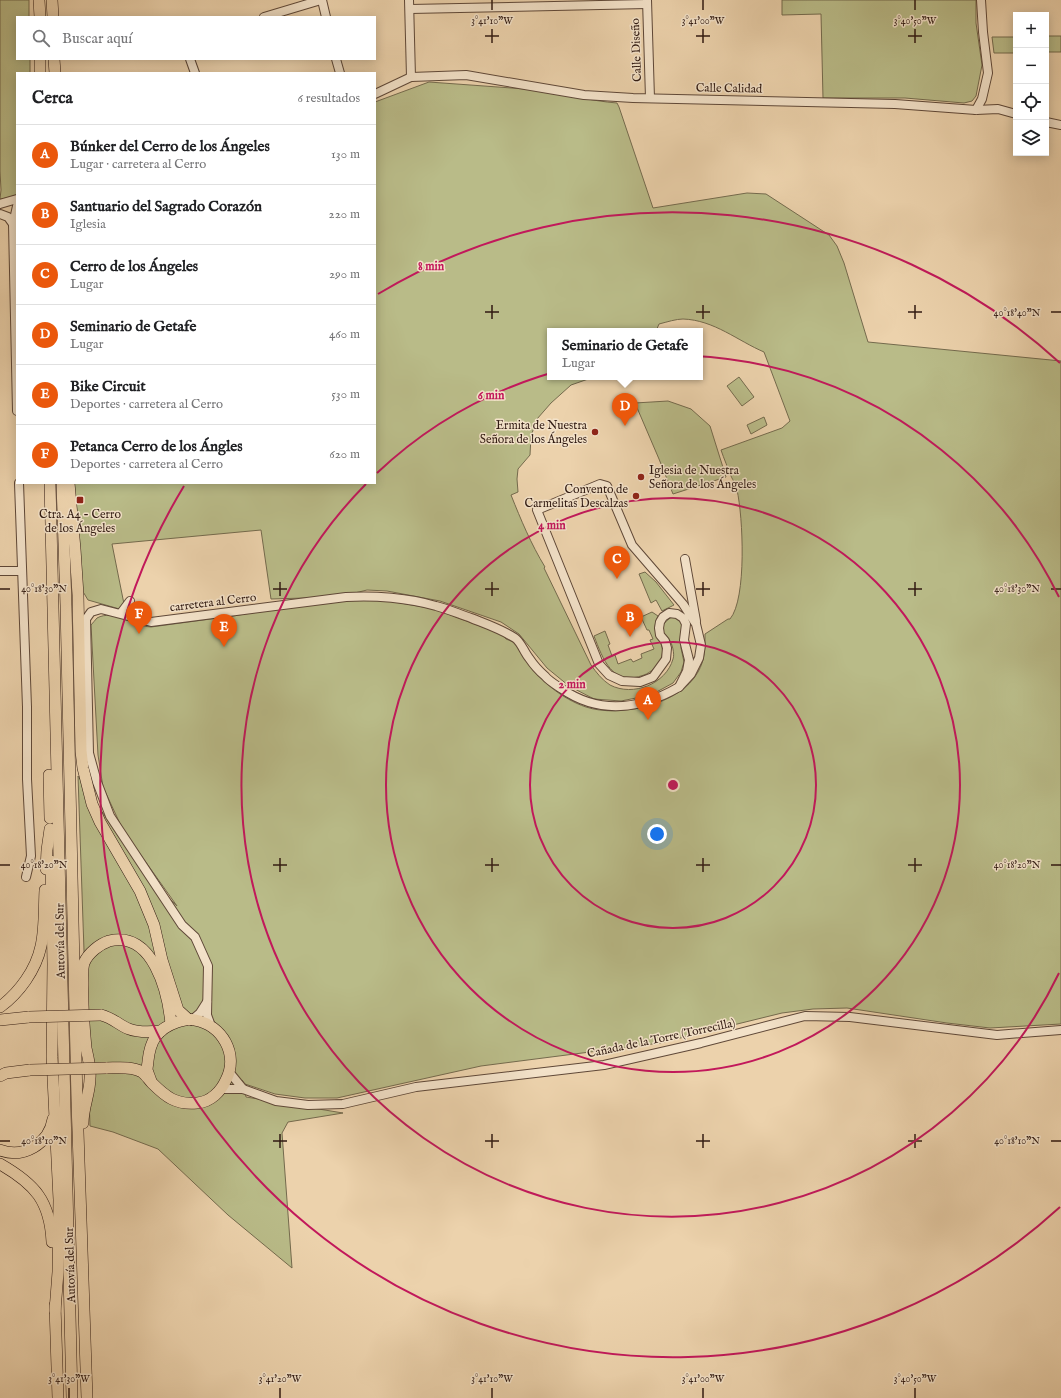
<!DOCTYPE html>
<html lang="es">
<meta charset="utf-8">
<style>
body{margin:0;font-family:"IM FELL English",serif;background:#f6f6f6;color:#202124}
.controls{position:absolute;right:12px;top:12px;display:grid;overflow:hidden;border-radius:0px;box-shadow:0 2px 10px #0003}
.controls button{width:36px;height:36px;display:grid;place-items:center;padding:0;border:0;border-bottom:1px solid #e0e0e0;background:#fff;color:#202124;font:20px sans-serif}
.you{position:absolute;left:657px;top:834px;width:14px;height:14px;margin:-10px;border:3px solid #fff;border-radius:50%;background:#1a73e8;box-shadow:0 0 0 6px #1a73e833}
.badge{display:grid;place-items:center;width:26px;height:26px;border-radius:50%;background:#ea580c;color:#fff;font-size:13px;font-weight:700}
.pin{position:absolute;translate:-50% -33px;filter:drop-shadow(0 1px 2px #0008)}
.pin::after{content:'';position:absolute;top:21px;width:14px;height:12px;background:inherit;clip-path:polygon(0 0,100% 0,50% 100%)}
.popup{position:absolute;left:547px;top:328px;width:156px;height:52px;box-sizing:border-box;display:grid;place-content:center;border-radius:0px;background:#fff;filter:drop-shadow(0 1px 3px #0005);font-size:13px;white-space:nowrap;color:#757577}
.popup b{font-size:15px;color:#202124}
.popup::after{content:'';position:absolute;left:50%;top:100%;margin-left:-8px;border:8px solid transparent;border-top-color:#fff}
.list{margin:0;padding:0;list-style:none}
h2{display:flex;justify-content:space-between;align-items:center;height:52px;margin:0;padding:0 16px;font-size:17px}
h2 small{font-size:13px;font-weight:400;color:#757577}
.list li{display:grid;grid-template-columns:26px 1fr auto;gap:12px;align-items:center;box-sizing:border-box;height:60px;padding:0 16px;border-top:1px solid #e0e0e0}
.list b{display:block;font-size:15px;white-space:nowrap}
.list p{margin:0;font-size:13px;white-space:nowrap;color:#757577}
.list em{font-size:13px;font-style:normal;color:#757577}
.icon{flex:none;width:22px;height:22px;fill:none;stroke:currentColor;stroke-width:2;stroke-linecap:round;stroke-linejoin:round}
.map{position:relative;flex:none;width:1061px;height:1398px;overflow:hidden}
.search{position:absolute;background:#fff;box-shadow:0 2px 10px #0003;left:16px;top:16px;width:360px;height:44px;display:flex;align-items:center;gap:10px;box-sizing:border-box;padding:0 14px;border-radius:0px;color:#757577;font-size:15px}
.panel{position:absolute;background:#fff;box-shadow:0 2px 10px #0003;left:16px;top:72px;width:360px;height:412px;border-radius:0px}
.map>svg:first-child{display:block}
</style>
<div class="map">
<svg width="1061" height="1398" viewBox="0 0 1061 1398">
<rect width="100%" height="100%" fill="#ecd2ac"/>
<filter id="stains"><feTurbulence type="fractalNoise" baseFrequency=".005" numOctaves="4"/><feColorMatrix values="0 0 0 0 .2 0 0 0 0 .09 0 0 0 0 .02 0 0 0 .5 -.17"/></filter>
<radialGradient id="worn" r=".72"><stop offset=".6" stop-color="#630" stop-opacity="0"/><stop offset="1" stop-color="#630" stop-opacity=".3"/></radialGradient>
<!-- green -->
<g fill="#b9bb88" stroke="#746a4d">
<polygon points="0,0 29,0 29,17 17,17 17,59 30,59 30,73 17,73 17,195 2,199 0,199 1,190 0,171"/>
<polygon points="782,0 976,0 976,23 982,65 976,96 972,101 964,103 905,98 823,98 821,14 782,15"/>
<rect x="1046" y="36" width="15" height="16"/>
<polygon points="992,37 1016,37 1016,53 994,53"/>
<path d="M429 82 539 90C566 94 591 101 617 103L619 107 653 208 747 193 766 194 829 235 837 246 844 263 868 342 1061 361V1024L990 1028 947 1023 847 1008 813 1009 782 1013 660 1043 481 1066 337 1098H305L275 1094 245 1084 242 1080 246 1097 343 1113 288 1122 282 1133 292 1268 228 1215 158 1149 113 1132 90 1126 78 776 140 868 177 906 123 830 103 787 98 755 91 625C93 623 95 620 97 618 113 609 134 626 151 627L233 616 346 597 389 601 435 609 501 634 506 639 516 643C519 648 521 654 525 659 539 680 562 699 586 707 619 718 680 705 698 672 705 660 705 648 705 634L728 619H730C747 599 743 516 737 490 737 485 733 481 731 476 728 468 724 459 721 450L782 428 790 421 764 352C738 341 714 320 683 319 676 319 667 322 659 324L656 331H550V377H594L571 385 551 403 537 419 531 436 530 455 518 469 517 479 518 492 511 495C521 520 531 544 545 567L544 568 591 665C596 672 602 680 610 685 633 697 666 684 673 659 675 654 672 642 668 638 667 636 665 635 664 634 663 631 663 627 663 625 670 616 675 614 682 624L681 648 684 662 681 672 673 683 651 695 621 701 594 699 569 686 547 668 519 634 501 622 440 601 387 591 367 590 338 597 271 599 261 530 112 544 124 604 123 610 88 600 82 590 72 483H375V102Z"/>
<polygon points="739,377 754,397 742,406 727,386"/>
<polygon points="668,401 691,409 710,426 726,477 673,494 659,459 635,403"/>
<polygon points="764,417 767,425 751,434 747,425"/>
<polygon points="645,572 656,582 674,605 662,611 656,600 651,603 639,574"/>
<path d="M652 612 658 616C648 636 668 641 661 659 659 665 650 673 644 675 612 687 603 659 594 636L605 631 610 644 608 645 612 656 615 655 618 664 631 659 633 662 642 658 641 654 654 649 650 640 653 639 649 630H647L641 617Z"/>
</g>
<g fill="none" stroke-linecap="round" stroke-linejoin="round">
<!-- minor casing -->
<g stroke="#5f4838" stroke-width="10">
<g id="minor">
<polyline points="322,0 326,17"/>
<polyline points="409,0 411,77"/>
<polyline points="647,0 650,98"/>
<polyline points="410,9 647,4"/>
<polyline points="264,17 321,0"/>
<polyline points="190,59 195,73"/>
<polyline points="336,59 340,73"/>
<polyline points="375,94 411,77 466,75 584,95 633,98 895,104 976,110 998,109 1016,114"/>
<polyline points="976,110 982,99 988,73 983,32 981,0"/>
<polyline points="1046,122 1061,125"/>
<polyline points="0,204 17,199"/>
<polyline points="17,206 13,224 17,411"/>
<polyline points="0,214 8,217 13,224"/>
<polyline points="19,483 27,707 27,779 31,856 26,877"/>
<polygon points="600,484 607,486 632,545 683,604 696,624 701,645 699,658 691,674 679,687 687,671 689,660 684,640 686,624 683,618 677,614 669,613 663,617 660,622 659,628 660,635 665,641 667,648 666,659 653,677 640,682 622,681 609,675 599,664 537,510"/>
<polyline points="685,559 696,621"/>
<polyline points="0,571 21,571"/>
<polyline points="121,613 130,601"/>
<polyline points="193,1019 200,1013 207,1002"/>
<path d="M211 1026 207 1015 208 966 195 937 182 925 110 816 97 782 89 753 86 619 91 612 101 609 151 622 346 597C374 595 409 598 436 606 448 609 459 614 471 618 486 624 501 629 515 638 521 642 524 652 529 658 533 664 539 671 545 676 549 681 556 685 562 689 600 715 641 709 679 687"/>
<polyline points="230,1073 243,1089"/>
<polyline points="221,1089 243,1089 276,1101 308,1105 343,1104 416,1087 604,1065 701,1043 805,1016 850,1017 997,1035 1061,1030"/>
</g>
</g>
<!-- highway casing -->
<g stroke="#301a12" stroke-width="12">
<g id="highway">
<polyline points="39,0 40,17"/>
<polyline points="52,0 53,17"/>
<polyline points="40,59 40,73"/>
<polyline points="54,59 55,73"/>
<polyline points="50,483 72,1398"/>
<polyline points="62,483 66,605 77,1102 87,1398"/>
<polyline points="69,483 75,549 78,595 81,751 83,768 92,804 100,822 140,891 154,925 162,960 178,1010 189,1020"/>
<polyline points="49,775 50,818"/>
<polyline points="51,861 53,964 52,1057 59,1200 58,1272 55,1311"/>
<polyline points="46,869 47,850 50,829"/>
<path d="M0 1007C19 993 36 970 41 946 45 929 44 908 45 890"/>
<path d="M101 1015C113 1018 119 1025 129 1029 139 1033 151 1032 161 1031"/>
<polyline points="0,1020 29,1017"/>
<path d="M106 1068C117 1068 132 1066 142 1072 146 1075 149 1080 152 1083 166 1097 176 1105 197 1103 211 1102 221 1091 226 1080 239 1054 222 1025 195 1020 189 1018 182 1021 177 1022 157 1029 150 1041 148 1061 148 1063 147 1067 147 1070 148 1073 150 1078 151 1081"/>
<polyline points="0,1076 6,1073 30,1070"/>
<path d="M83 1123C83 1107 90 1093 90 1078 91 1068 88 1057 86 1048 84 1026 82 1006 83 984 83 977 82 969 84 963 88 953 100 944 109 941 153 930 168 992 171 1024"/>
<path d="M0 1150C23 1159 49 1144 53 1119"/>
<path d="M0 1164C35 1184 50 1201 52 1242"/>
<polyline points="55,1305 58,1398"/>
</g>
</g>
<!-- minor -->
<use href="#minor" stroke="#f3e2c9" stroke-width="8"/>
<!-- highway -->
<use href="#highway" stroke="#ecd2ac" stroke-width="11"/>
<!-- highway-bridge casing -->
<g stroke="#301a12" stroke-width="12" stroke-linecap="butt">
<g id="highway-bridge">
<polyline points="29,1017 101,1015"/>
<polyline points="30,1070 106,1068"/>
</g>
</g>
<!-- highway-bridge -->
<use href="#highway-bridge" stroke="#ecd2ac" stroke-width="11"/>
</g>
<!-- ticks -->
<path fill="none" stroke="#301a12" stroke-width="1.5" d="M492 0V10M703 0V10M915 0V10M492 29V43M703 29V43M915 29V43M485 36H499M696 36H710M908 36H922M492 305V319M703 305V319M915 305V319M485 312H499M696 312H710M908 312H922M1051 312H1061M280 582V596M492 582V596M703 582V596M915 582V596M0 589H10M273 589H287M485 589H499M696 589H710M908 589H922M1051 589H1061M280 858V872M492 858V872M703 858V872M915 858V872M0 865H10M273 865H287M485 865H499M696 865H710M908 865H922M1051 865H1061M280 1134V1148M492 1134V1148M703 1134V1148M915 1134V1148M0 1141H10M273 1141H287M485 1141H499M696 1141H710M908 1141H922M1051 1141H1061M69 1388V1398M280 1388V1398M492 1388V1398M703 1388V1398M915 1388V1398"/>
<!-- distance rings -->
<g fill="none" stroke="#c2185b" stroke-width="2">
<circle cx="673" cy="785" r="143"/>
<circle cx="673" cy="785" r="287"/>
<path d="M1059 973A430 430 0 1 1 366 484M377 473A430 430 0 0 1 1059 597"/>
<path d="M1060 1207A573 573 0 0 1 184 486M378 294A573 573 0 0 1 1060 363"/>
</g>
<!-- markers -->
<g fill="#8f2418" stroke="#f3e2c9" stroke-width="1.5">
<circle cx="595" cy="432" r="4"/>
<circle cx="641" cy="477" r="4"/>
<circle cx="636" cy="496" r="4"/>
<rect x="76" y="496" width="8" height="8" rx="2"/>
</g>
<g text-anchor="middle" stroke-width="3" stroke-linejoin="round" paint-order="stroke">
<!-- street labels -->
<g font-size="12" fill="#301a12" stroke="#f3e2c9">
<text transform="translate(636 50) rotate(-92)" y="4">Calle Diseño</text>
<text transform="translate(729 88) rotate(1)" y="4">Calle Calidad</text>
<text transform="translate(213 602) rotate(-7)" y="4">carretera al Cerro</text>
<text transform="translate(60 941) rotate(-91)" y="4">Autovía del Sur</text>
<text transform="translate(661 1038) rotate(-12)" y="4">Cañada de la Torre (Torrecilla)</text>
<text transform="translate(70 1265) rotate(-92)" y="4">Autovía del Sur</text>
</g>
<!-- poi labels -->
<g font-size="12" fill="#301a12" stroke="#f3e2c9" text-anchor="end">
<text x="587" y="429">Ermita de Nuestra<tspan x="587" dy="14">Señora de los Ángeles</tspan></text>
<text x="649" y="474" text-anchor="start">Iglesia de Nuestra<tspan x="649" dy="14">Señora de los Ángeles</tspan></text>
<text x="628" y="493">Convento de<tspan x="628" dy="14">Carmelitas Descalzas</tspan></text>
<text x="80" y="518" text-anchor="middle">Ctra. A4 - Cerro<tspan x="80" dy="14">de los Ángeles</tspan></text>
</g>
</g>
<g font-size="10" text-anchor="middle" fill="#301a12" stroke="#f3e2c9" stroke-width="3" stroke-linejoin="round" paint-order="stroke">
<text x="492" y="24">3°41'10"W</text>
<text x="703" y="24">3°41'00"W</text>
<text x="915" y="24">3°40'50"W</text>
<text x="1017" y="316">40°18'40"N</text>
<text x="44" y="592">40°18'30"N</text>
<text x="1017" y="592">40°18'30"N</text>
<text x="44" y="868">40°18'20"N</text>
<text x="1017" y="868">40°18'20"N</text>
<text x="44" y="1144">40°18'10"N</text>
<text x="1017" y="1144">40°18'10"N</text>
<text x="69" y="1382">3°41'30"W</text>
<text x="280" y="1382">3°41'20"W</text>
<text x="492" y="1382">3°41'10"W</text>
<text x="703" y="1382">3°41'00"W</text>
<text x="915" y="1382">3°40'50"W</text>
</g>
<circle cx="673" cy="785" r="6" fill="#c2185b" stroke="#f3e2c9" stroke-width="2"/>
<g font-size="12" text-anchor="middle" font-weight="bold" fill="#c2185b" stroke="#f3e2c9" stroke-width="3" stroke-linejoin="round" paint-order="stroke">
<text x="431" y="270">8 min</text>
<text x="491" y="399">6 min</text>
<text x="552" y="529">4 min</text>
<text x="572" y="688">2 min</text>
</g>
<rect width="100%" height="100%" filter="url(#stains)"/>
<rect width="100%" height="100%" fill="url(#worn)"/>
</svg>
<div class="controls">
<button>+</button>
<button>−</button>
<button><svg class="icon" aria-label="locate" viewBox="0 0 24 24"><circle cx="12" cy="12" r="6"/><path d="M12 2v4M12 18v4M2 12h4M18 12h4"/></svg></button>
<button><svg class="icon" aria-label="layers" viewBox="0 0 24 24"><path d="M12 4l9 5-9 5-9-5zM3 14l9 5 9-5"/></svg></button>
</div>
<div class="you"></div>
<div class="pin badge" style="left:648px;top:720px">A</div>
<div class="pin badge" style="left:630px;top:637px">B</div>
<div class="pin badge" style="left:617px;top:579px">C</div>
<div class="pin badge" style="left:625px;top:426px">D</div>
<div class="popup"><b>Seminario de Getafe</b>Lugar</div>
<div class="pin badge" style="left:224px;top:647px">E</div>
<div class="pin badge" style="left:139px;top:634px">F</div>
<div class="search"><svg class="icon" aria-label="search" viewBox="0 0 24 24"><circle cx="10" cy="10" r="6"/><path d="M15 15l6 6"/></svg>Buscar aquí</div>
<section class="panel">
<h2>Cerca<small>6 resultados</small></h2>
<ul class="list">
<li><span class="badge">A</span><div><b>Búnker del Cerro de los Ángeles</b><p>Lugar · carretera al Cerro</p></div><em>130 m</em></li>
<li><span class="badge">B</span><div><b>Santuario del Sagrado Corazón</b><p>Iglesia</p></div><em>220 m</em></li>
<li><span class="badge">C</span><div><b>Cerro de los Ángeles</b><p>Lugar</p></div><em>290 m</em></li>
<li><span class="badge">D</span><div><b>Seminario de Getafe</b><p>Lugar</p></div><em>460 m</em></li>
<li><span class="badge">E</span><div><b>Bike Circuit</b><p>Deportes · carretera al Cerro</p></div><em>530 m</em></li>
<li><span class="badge">F</span><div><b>Petanca Cerro de los Ángles</b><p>Deportes · carretera al Cerro</p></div><em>620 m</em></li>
</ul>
</section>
</div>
